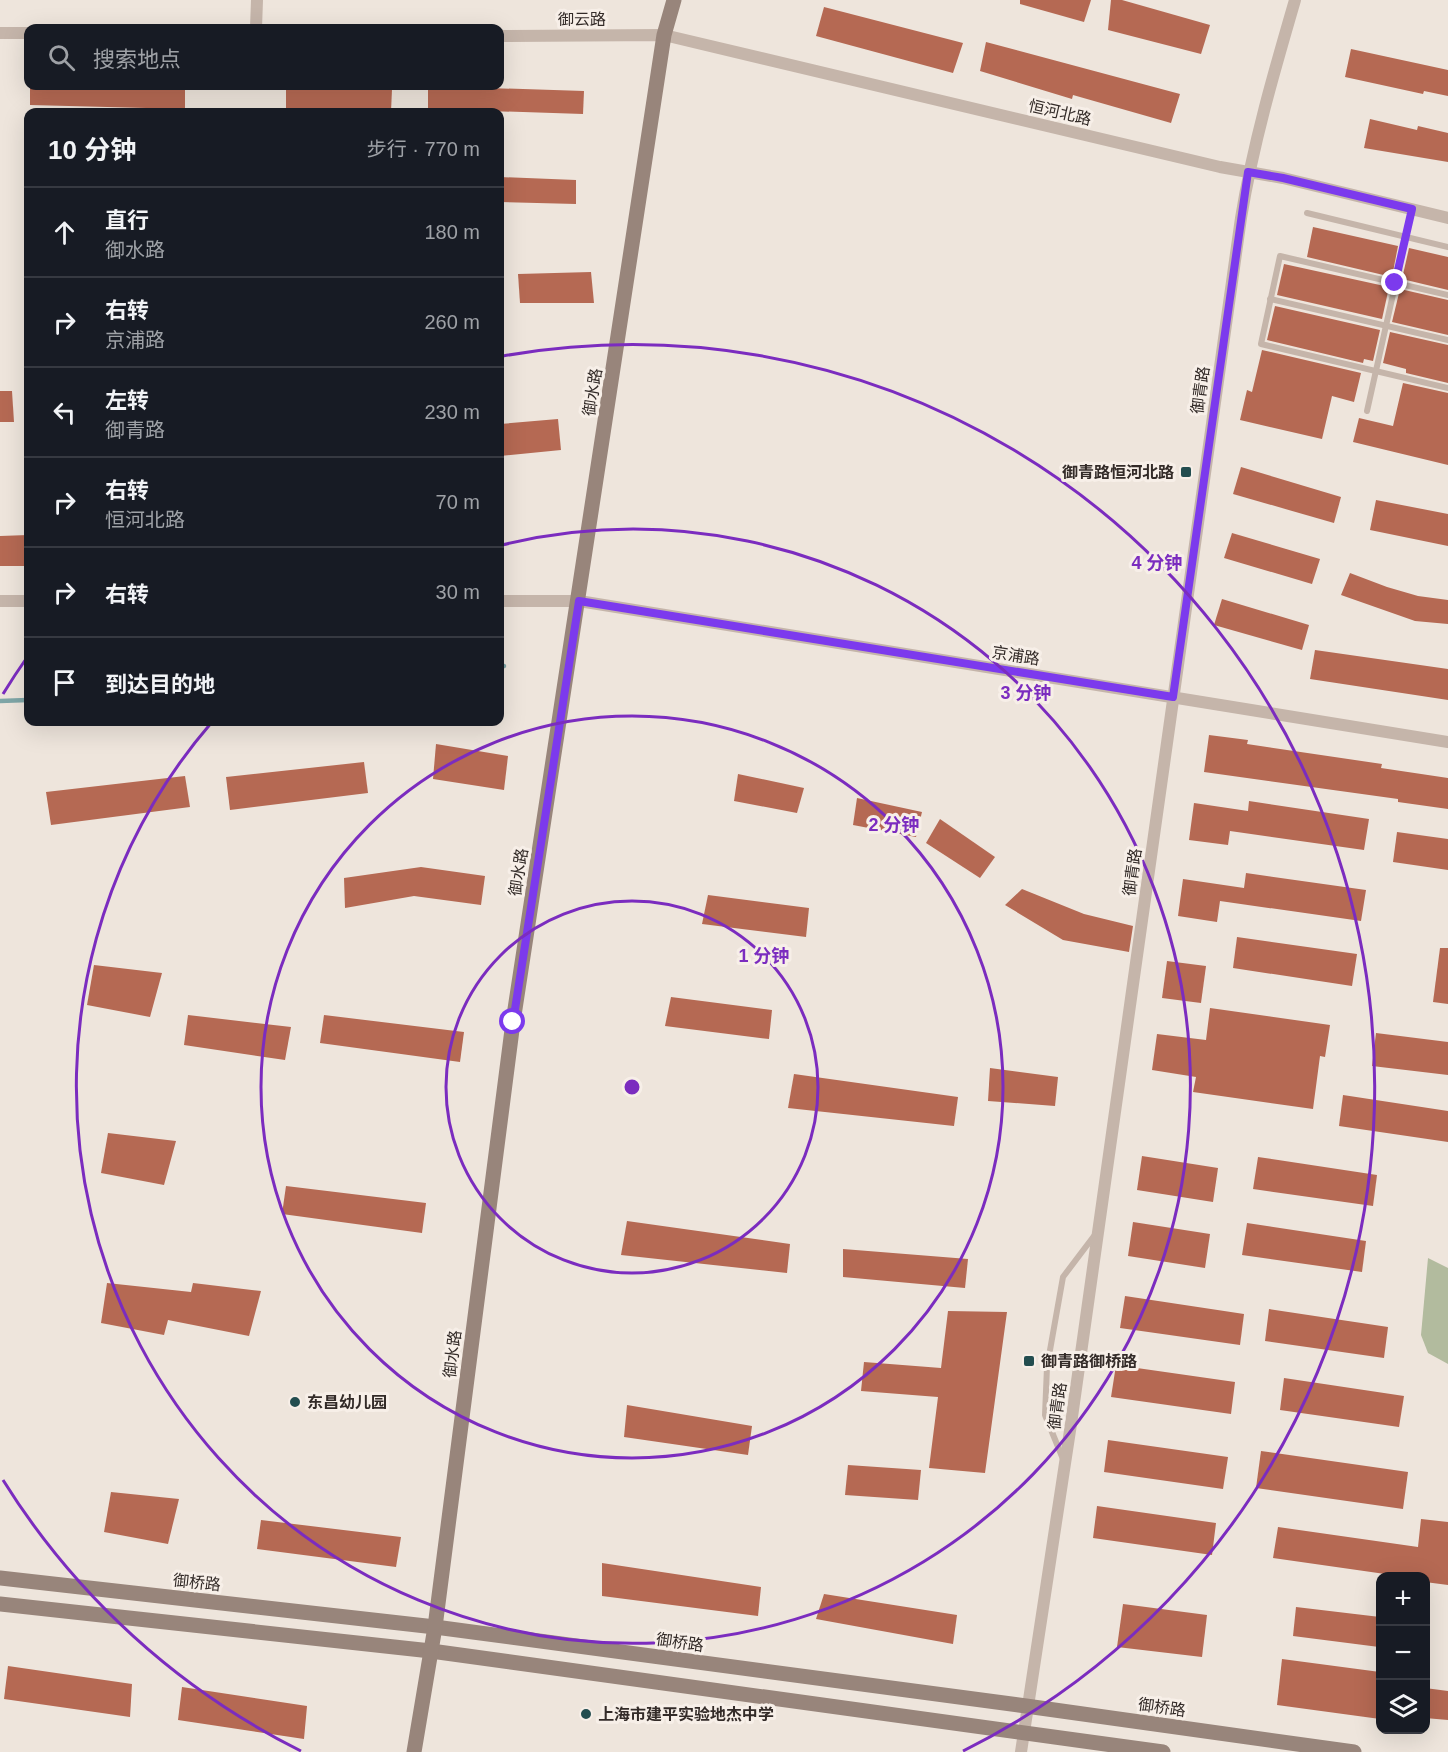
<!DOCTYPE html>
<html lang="zh">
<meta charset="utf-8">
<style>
body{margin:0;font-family:Helvetica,"Noto Sans SC",sans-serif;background:#242831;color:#f1f3f6}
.controls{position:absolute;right:18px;bottom:18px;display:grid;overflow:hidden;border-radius:12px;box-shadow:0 6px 24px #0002}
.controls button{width:54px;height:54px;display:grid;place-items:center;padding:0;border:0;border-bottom:2px solid #363941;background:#171b24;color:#f1f3f6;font:30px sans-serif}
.stop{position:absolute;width:18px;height:18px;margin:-14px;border:4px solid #7c3aed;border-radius:50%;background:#fff}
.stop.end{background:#7c3aed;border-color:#fff;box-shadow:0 2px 6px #0008}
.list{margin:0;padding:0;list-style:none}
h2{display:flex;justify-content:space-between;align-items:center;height:78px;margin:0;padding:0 24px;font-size:26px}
h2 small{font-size:20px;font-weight:400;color:#9ea1a6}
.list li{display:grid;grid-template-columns:39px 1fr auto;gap:18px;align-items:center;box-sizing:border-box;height:90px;padding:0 24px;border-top:2px solid #363941}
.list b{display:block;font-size:22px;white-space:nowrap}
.list p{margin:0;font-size:20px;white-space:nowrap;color:#9ea1a6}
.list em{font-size:20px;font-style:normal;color:#9ea1a6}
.icon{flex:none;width:33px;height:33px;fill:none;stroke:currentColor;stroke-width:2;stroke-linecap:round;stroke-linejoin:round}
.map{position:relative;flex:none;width:1448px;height:1752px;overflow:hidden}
.search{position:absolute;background:#171b24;box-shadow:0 6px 24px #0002;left:24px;top:24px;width:480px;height:66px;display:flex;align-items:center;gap:15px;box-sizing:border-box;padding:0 21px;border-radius:12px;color:#9ea1a6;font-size:22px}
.panel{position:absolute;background:#171b24;box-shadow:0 6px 24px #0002;left:24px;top:108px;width:480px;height:618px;border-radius:12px}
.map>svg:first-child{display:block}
</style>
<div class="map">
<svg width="1448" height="1752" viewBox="0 0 1448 1752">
<rect width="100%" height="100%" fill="#eee5dc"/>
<!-- green -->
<polygon fill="#b2bb9e" points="1428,1258 1448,1268 1448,1364 1428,1353 1421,1335"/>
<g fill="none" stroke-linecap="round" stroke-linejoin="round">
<!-- stream -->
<g stroke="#7fa6a7" stroke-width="4.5">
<polyline points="500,667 504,666"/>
<polyline points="0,701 28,700"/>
</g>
</g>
<!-- building -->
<g fill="#b56953">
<polygon points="1020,0 1091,0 1084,22 1020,4"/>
<polygon points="1111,0 1122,0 1210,25 1201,54 1108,30"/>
<polygon points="824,7 963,43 953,73 816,36"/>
<polygon points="986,42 1180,94 1171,123 1073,95 1072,99 980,71"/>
<polygon points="1351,49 1448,70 1448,96 1424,91 1423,94 1345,77"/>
<polygon points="30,86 185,86 185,109 30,105"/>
<polygon points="286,86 392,89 391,112 286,111"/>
<polygon points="428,86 584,91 583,114 428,109"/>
<polygon points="1370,119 1417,130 1418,126 1448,133 1448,162 1364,148"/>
<polygon points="500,177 576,180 576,204 500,202"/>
<polygon points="1313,227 1398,246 1392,277 1307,257"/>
<polygon points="1409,248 1448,257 1448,290 1402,279"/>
<polygon points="1284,264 1389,287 1382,319 1277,295"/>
<polygon points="591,272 594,303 520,303 518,274"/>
<polygon points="1400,289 1448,300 1448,335 1392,322"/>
<polygon points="1275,306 1380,330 1373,361 1364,359 1363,363 1267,340"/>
<polygon points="1390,332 1448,345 1448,383 1406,373 1406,369 1383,363"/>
<polygon points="1262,350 1361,373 1354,402 1332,396 1322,439 1240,420 1247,390 1252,392"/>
<polygon points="1403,383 1448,393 1448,465 1353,442 1359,418 1393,426"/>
<polygon points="0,391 12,391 14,422 0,422"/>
<polygon points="558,419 561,450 500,456 500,424"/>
<polygon points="1241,467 1341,497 1334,523 1233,494"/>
<polygon points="1376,500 1448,514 1448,546 1370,530"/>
<polygon points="1232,533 1320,559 1312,584 1224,558"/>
<polygon points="28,535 28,566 0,566 0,536"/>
<polygon points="1350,573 1387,587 1418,596 1448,600 1448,624 1415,621 1341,595"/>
<polygon points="1222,599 1309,625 1302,650 1214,625"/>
<polygon points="1315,650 1448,669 1448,700 1310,679"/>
<polygon points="1209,735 1248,740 1247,744 1382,764 1381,768 1448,778 1448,809 1398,802 1398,799 1204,772"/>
<polygon points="436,744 508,756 504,790 433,779"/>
<polygon points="364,762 368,793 230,810 226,777"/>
<polygon points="738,774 804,788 797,813 734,801"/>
<polygon points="185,776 190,807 51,825 46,792"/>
<polygon points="857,798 922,812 916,837 853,825"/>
<polygon points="1249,801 1369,819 1364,850 1230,831 1228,845 1189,840 1194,803 1248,811"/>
<polygon points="940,819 995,857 980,878 926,843"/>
<polygon points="1397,832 1448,839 1448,870 1393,862"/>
<polygon points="421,867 485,876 481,905 414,896 345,908 344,878"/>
<polygon points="1246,873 1366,890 1361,921 1220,901 1217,922 1178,916 1183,879 1244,888"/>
<polygon points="1022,889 1084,914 1133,926 1129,952 1063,940 1005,905"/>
<polygon points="708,895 809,908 806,937 702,924"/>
<polygon points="1237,937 1357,954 1352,986 1233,968"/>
<polygon points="1440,948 1448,948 1448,1004 1433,1002"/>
<polygon points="1167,961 1206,966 1201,1003 1162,998"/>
<polygon points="94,965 162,973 150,1017 87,1005"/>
<polygon points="671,997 772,1010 769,1039 665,1026"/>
<polygon points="1210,1008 1330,1025 1325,1057 1320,1056 1313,1109 1193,1092 1196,1077 1152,1070 1157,1034 1206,1040"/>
<polygon points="188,1015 291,1027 285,1060 184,1045"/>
<polygon points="324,1015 464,1032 460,1062 320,1043"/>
<polygon points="1376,1033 1448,1042 1448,1075 1372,1066"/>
<polygon points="990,1068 1058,1077 1055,1106 988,1101"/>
<polygon points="794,1074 958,1097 954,1126 788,1108"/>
<polygon points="1343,1095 1448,1111 1448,1142 1339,1126"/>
<polygon points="108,1133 176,1141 164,1185 101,1173"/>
<polygon points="1142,1156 1218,1168 1213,1202 1137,1190"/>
<polygon points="1258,1157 1377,1175 1373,1206 1253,1189"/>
<polygon points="286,1186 426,1203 422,1233 282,1214"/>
<polygon points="627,1221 790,1244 787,1273 621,1255"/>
<polygon points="1133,1222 1210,1234 1205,1268 1128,1256"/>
<polygon points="1247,1223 1366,1241 1362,1272 1242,1255"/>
<polygon points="843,1249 968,1259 965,1288 843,1277"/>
<polygon points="107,1283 191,1292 193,1283 261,1291 249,1336 168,1320 164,1335 101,1323"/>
<polygon points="1125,1296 1244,1314 1240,1345 1120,1328"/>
<polygon points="1269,1309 1388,1327 1384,1358 1265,1341"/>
<polygon points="948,1311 1007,1312 985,1473 929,1468 938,1397 861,1391 864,1362 941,1368"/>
<polygon points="1116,1365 1235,1382 1231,1414 1111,1397"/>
<polygon points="1284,1378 1404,1396 1399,1427 1280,1410"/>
<polygon points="627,1405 752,1426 748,1455 624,1437"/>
<polygon points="1108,1440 1228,1457 1223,1489 1104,1472"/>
<polygon points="1261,1451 1408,1472 1403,1509 1256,1488"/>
<polygon points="848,1465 921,1470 918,1500 845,1495"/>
<polygon points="111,1492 179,1499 168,1544 104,1532"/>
<polygon points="1097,1506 1216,1523 1212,1555 1093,1538"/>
<polygon points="1421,1519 1448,1522 1448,1585 1425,1582 1425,1576 1399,1576 1273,1558 1278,1527 1418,1547"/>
<polygon points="261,1520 401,1537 396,1567 257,1549"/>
<polygon points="602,1563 761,1587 758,1616 602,1596"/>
<polygon points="824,1594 957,1615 953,1644 816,1619"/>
<polygon points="1123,1604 1207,1615 1202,1657 1117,1647"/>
<polygon points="1296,1607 1380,1617 1379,1647 1293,1636"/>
<polygon points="1282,1659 1380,1672 1380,1719 1277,1705"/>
<polygon points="8,1666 132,1684 130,1717 4,1699"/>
<polygon points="182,1687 307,1706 304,1739 178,1720"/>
<polygon points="1425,1688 1448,1691 1448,1720 1425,1718"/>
</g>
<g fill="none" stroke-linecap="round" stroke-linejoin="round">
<!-- lane -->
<g stroke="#c5b5aa" stroke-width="6">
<polyline points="1307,213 1448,247"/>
<polyline points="1448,295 1280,256 1261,344 1448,388"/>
<polyline points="1270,299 1448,340"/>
<polyline points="1367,411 1412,209"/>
<polyline points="1063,1459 1045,1415 1047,1367 1063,1277 1094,1236"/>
</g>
<!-- street -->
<g stroke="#c5b5aa" stroke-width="12">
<polyline points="256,28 257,0"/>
<polyline points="0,33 28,33"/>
<polyline points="500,36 664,35 1220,167 1283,178 1448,218"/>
<polyline points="0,601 28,601"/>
<polyline points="500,601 579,601 1448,742"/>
<path d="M1021 1752 1071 1424 1241 218C1253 144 1274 72 1295 0"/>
</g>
<!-- secondary -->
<g stroke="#98857b" stroke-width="15">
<polyline points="0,1578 435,1627 1026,1706 1354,1752"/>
<polyline points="0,1604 431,1651 1163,1752"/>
<polyline points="414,1752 435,1627 513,1022 664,35 674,0"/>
</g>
</g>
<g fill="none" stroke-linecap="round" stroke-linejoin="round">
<!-- route -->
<polyline stroke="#7c3aed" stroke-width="8" points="513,1022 579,601 1173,697 1248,172 1283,178 1412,209 1395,283"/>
</g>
<!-- distance rings -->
<g fill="none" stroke="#7b2cbf" stroke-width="3">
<circle cx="632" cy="1087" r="186"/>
<circle cx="632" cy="1087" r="371"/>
<path d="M502 545A557 557 0 1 1 212 722"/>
<path d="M301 1751A742 742 0 0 1 3 1480M3 694A742 742 0 0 1 28 656M503 356A742 742 0 0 1 963 1751"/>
</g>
<!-- markers -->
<g fill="#234d4f" stroke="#f7efe8" stroke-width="2">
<rect x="1180" y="466" width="12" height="12" rx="3"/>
<rect x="1023" y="1355" width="12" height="12" rx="3"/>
<circle cx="295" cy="1402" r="6"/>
<circle cx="586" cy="1714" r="6"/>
</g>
<g text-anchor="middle" stroke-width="6" stroke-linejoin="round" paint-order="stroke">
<!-- street labels -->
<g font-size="16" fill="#332b28" stroke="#f7efe8">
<text x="582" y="25">御云路</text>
<text transform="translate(1060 112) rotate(13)" y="6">恒河北路</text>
<text transform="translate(1200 390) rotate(-82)" y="6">御青路</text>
<text transform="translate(592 392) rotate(-81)" y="6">御水路</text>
<text transform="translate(1016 655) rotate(9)" y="6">京浦路</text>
<text transform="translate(518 872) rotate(-81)" y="6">御水路</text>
<text transform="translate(1132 872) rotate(-82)" y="6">御青路</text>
<text transform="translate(452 1354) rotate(-83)" y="6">御水路</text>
<text transform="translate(1057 1406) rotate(-82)" y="6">御青路</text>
<text transform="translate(197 1582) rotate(6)" y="6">御桥路</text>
<text transform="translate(680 1642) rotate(8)" y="6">御桥路</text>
<text transform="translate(1162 1707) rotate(8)" y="6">御桥路</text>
</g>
<!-- poi labels -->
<g font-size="16" font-weight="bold" fill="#332b28" stroke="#f7efe8" text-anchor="start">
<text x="1174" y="478" text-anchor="end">御青路恒河北路</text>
<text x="1041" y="1367">御青路御桥路</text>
<text x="307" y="1408">东昌幼儿园</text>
<text x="598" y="1720">上海市建平实验地杰中学</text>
</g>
</g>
<circle cx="632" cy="1087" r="9" fill="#7b2cbf" stroke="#f7efe8" stroke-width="3"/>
<g font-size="18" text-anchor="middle" font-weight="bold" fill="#7b2cbf" stroke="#f7efe8" stroke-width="6" stroke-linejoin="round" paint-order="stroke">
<text x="1157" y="569">4 分钟</text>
<text x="1026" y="699">3 分钟</text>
<text x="894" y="831">2 分钟</text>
<text x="764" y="962">1 分钟</text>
</g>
</svg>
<div class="controls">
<button>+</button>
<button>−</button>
<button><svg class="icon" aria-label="layers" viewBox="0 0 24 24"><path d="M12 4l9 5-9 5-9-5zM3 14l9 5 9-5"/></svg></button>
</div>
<div class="stop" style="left:513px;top:1022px"></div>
<div class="stop end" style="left:1395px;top:283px"></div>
<div class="search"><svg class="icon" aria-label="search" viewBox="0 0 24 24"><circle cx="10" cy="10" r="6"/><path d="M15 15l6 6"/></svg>搜索地点</div>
<section class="panel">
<h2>10 分钟<small>步行 · 770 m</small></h2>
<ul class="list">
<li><svg class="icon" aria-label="ahead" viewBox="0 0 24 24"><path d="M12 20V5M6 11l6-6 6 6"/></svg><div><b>直行</b><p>御水路</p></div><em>180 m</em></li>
<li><svg class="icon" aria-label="right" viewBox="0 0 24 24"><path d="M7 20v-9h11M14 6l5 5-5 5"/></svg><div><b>右转</b><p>京浦路</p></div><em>260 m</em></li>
<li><svg class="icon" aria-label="left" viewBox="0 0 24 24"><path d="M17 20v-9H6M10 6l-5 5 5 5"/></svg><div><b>左转</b><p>御青路</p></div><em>230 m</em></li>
<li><svg class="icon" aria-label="right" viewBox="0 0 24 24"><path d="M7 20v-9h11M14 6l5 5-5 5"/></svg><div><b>右转</b><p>恒河北路</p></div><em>70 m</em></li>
<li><svg class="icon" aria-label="right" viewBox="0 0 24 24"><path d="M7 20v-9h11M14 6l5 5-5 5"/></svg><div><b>右转</b></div><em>30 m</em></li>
<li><svg class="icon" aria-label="arrive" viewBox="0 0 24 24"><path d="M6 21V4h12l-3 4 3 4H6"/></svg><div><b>到达目的地</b></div></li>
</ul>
</section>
</div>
